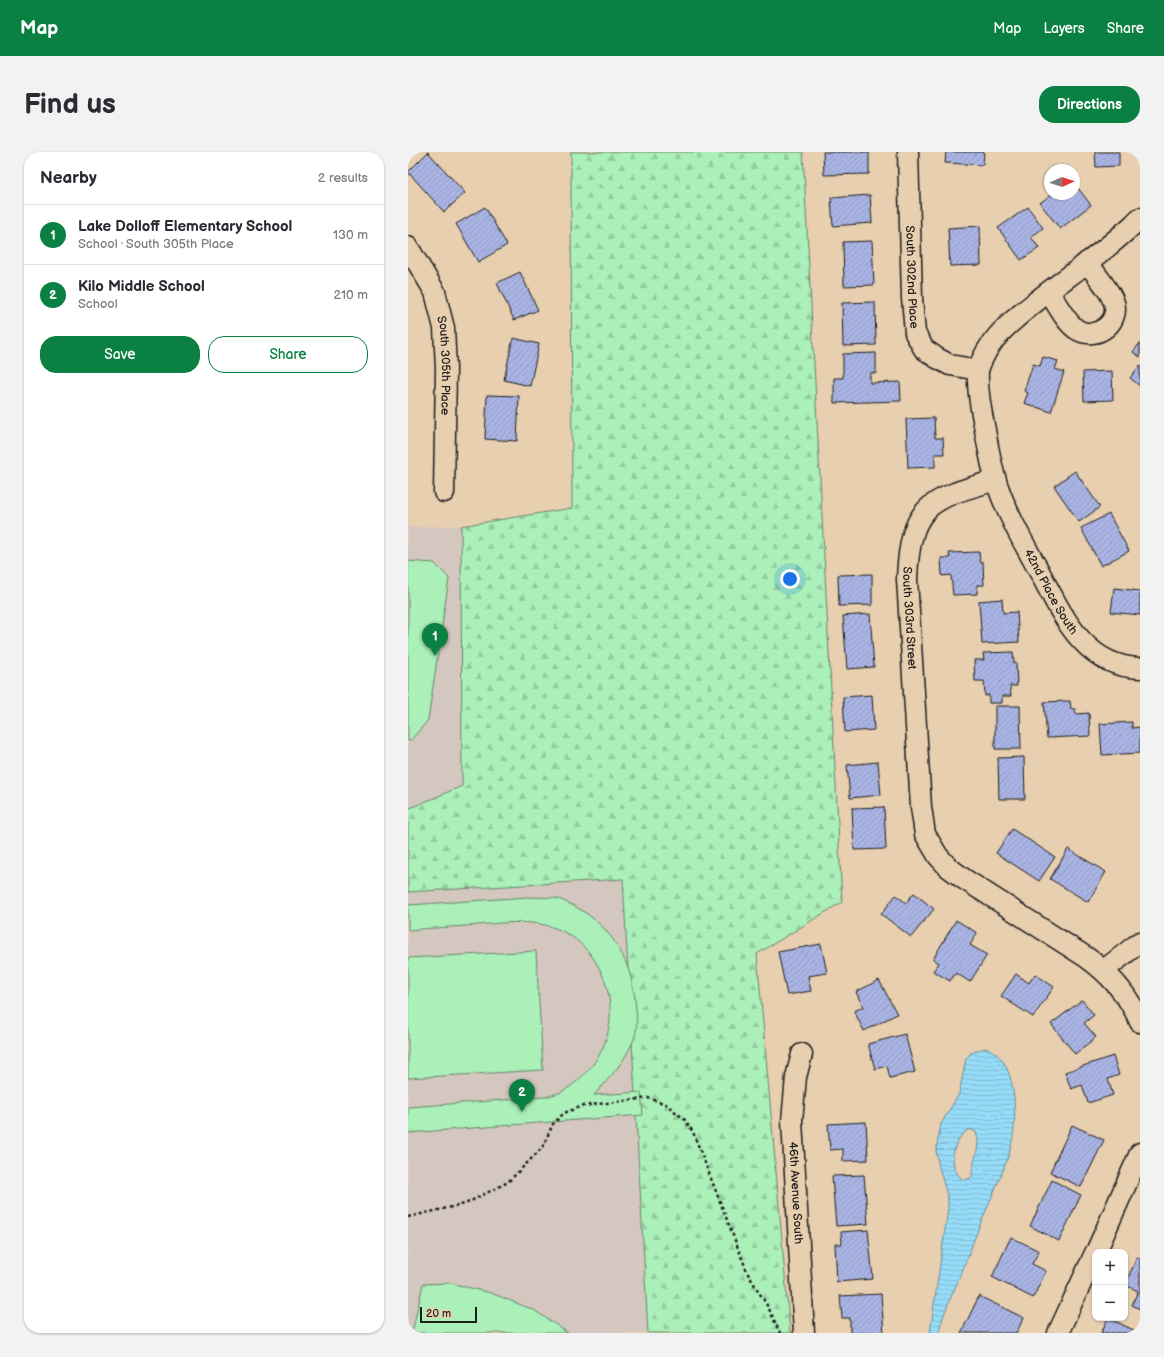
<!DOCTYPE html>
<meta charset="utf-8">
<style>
body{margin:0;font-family:"Balsamiq Sans",sans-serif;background:#f2f2f3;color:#2b2b33}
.controls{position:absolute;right:12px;bottom:12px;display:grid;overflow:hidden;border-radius:8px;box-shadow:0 1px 3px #0004}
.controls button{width:36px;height:36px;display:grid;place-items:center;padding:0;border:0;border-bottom:1px solid #e1e1e2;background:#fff;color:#2b2b33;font:20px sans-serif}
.compass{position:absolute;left:636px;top:12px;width:36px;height:36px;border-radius:50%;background:#fff;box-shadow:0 1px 3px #0004;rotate:87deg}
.scale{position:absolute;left:12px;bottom:10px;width:57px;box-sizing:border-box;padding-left:4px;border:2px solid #1c1c1c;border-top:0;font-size:11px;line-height:14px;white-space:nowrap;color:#1c1c1c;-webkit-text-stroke:3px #e7cfaf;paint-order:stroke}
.you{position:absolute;left:382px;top:427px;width:14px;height:14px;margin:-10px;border:3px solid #fff;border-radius:50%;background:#1a73e8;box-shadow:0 0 0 6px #1a73e833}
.badge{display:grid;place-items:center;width:26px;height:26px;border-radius:50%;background:#0b8043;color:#fff;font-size:13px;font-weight:700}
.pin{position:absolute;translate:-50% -33px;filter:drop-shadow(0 1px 2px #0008)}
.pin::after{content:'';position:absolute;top:21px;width:14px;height:12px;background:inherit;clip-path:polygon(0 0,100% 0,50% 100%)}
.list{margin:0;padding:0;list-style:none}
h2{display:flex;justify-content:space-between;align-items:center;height:52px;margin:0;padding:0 16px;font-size:17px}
h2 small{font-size:13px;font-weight:400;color:#7c7c81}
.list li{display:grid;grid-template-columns:26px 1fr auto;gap:12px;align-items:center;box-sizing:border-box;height:60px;padding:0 16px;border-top:1px solid #e1e1e2}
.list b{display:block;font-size:15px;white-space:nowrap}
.list p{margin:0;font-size:13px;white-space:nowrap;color:#7c7c81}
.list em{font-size:13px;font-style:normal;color:#7c7c81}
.actions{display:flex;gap:8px;padding:12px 16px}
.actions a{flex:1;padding:9px 0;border:1px solid #0b8043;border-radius:16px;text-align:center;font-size:14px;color:#0b8043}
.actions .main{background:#0b8043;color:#fff}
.map{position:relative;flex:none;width:732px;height:1181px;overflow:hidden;border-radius:16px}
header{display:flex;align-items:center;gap:24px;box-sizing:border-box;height:56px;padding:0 20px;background:#0b8043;color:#fff}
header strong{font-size:19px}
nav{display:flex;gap:22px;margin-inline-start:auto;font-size:14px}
.intro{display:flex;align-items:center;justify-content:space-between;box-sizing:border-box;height:96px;padding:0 24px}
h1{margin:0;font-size:28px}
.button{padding:10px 18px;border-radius:16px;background:#0b8043;color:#fff;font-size:14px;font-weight:700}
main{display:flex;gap:24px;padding:0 24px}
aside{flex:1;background:#fff;border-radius:16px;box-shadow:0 1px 3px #0004}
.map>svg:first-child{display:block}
</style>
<header>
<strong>Map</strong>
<nav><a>Map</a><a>Layers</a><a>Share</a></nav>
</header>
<div class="intro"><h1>Find us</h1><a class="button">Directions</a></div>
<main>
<aside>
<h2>Nearby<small>2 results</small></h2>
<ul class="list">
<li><span class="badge">1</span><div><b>Lake Dolloff Elementary School</b><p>School · South 305th Place</p></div><em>130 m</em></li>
<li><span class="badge">2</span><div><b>Kilo Middle School</b><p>School</p></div><em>210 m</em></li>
</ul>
<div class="actions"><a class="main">Save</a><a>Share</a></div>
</aside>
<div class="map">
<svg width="732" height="1181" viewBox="0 0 732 1181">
<defs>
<pattern id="forest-firs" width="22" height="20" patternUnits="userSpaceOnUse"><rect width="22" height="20" fill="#abefb9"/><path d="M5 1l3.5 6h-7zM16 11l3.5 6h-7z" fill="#93cc9e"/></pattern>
<pattern id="water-rules" width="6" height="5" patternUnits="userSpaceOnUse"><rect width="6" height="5" fill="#96dcf8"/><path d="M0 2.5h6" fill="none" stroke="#81bcd4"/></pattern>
<pattern id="building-hatch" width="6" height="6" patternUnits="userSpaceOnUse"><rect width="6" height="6" fill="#a9b4e4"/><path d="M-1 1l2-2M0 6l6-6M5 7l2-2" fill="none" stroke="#919ac3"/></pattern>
</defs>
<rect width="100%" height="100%" fill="#e7cfaf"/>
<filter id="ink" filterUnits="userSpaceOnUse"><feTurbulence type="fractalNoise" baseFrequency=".025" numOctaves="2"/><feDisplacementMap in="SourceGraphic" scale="8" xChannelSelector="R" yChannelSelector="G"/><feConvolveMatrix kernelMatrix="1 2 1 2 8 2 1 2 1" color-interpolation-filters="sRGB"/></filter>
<g filter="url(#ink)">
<!-- built -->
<g fill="#d4c7bf">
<polygon points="53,374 54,634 0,657 0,375"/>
<polygon points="215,727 240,1181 0,1181 0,740"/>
</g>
<!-- forest -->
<polygon fill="url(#forest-firs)" stroke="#64866a" points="163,0 395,0 434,750 349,802 382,1181 240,1181 215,727 0,740 0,657 54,634 53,374 164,356"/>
<!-- pitch -->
<g fill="#abefb9" stroke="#64866a">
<polygon points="0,409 26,411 41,426 20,568 3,588 0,589"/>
<path d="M120 745C130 746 144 744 153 748 194 764 220 798 226 841 228 856 231 873 226 887 217 910 202 925 186 943L233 940 235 963 0 981V955L137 945C143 943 151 942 157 938 173 928 189 911 196 893 213 852 194 798 154 779 127 766 97 771 70 773 46 775 23 776 0 778V753Z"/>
<polygon points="128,799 135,918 0,926 0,806"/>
<polygon points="42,1131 83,1141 126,1158 160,1181 4,1181 15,1132"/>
</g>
<!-- water -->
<path fill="url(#water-rules)" stroke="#658fa0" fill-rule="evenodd" d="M577 896C610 904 610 968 603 994 598 1015 588 1034 580 1054 570 1076 562 1099 553 1122 545 1141 536 1159 531 1179L530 1181H522L540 1057V1047L531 1015 528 998 533 972 551 942 558 907 563 901ZM562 977 568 980C574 996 564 1008 564 1024L561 1027 556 1028C538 1018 544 985 562 977Z"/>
<!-- building -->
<g fill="url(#building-hatch)" stroke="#1c1c1c">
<polygon points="20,0 57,41 36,60 0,20"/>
<polygon points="415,0 461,0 461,22 416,23"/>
<polygon points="538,0 576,0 575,13 537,11"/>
<polygon points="687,0 711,0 711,14 688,15"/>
<polygon points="666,31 683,53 652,77 632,51 644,42 666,42"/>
<polygon points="462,43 464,71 425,74 423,46"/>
<polygon points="77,55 99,93 70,110 48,72"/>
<polygon points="620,55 635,76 623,85 631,96 613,108 590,76"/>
<polygon points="572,74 573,113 542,114 540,76"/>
<polygon points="464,89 466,133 436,134 435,90"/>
<polygon points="112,120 130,158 106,168 89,131"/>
<polygon points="467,150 468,193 435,194 434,151"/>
<polygon points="105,186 131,192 122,234 96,228"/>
<polygon points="732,191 732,205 725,200"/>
<polygon points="468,201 468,221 462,221 462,231 492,230 493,249 426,251 426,226 435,226 435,202"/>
<polygon points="635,205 650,209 647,217 656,220 643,260 616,251 620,241 616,239 625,212 632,214"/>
<polygon points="732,213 732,234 722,226"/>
<polygon points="704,219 705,248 676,249 675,220"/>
<polygon points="79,243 111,244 109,289 77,287"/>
<polygon points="526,266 527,286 535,286 536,302 527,302 527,315 500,316 498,267"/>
<polygon points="667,319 692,355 671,370 646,334"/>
<polygon points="701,362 721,399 693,414 673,376"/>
<polygon points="571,400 572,410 575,410 576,433 569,433 569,442 545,443 543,423 534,424 533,406 542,406 541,401"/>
<polygon points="464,422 464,453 431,454 430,423"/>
<polygon points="706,436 732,439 732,463 703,460"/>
<polygon points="594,447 595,461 609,460 611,490 574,492 571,449"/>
<polygon points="462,462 466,515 439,517 435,464"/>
<polygon points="605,500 606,511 608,510 609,534 602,534 603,544 594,544 594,551 581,551 581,543 577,544 576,529 567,529 566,508 576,508 575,501"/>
<polygon points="464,543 466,578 437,580 435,545"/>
<polygon points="662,549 663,557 667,557 668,562 681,561 682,584 639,586 636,550"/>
<polygon points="587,554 612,554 613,597 587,597"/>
<polygon points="724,570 724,576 732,575 732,601 694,603 692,572"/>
<polygon points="616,605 617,647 591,647 590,606"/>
<polygon points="470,610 473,643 442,646 439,613"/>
<polygon points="476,655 478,697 446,698 444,656"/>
<polygon points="604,677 647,705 631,729 588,701"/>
<polygon points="660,697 698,720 680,750 642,727"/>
<polygon points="506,741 526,757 503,785 473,762 488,743 498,751"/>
<polygon points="548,768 569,781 562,793 579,803 562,830 548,821 542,829 525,819 531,811 525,807"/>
<polygon points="413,792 419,821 400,824 403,839 379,843 370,800"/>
<polygon points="608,822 621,831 627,822 646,835 625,865 593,844"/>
<polygon points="471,828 489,862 456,879 446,859 455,855 448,840"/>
<polygon points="674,848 686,863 676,871 688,885 667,902 643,872"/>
<polygon points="497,882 507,920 482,926 479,914 467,917 460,892"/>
<polygon points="705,904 711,923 700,927 705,943 680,951 674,933 663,937 657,920"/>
<polygon points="458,970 460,1008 435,1009 435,997 422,998 420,972"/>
<polygon points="664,973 696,988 673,1035 642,1020"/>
<polygon points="456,1023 460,1072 428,1074 424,1024"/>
<polygon points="644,1028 673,1043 651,1089 622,1074"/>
<polygon points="460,1078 465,1127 429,1130 427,1092 434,1092 433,1080"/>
<polygon points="603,1085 631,1099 624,1112 638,1119 625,1146 584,1125"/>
<polygon points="729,1105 732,1106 732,1157 724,1153 730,1139 717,1133"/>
<polygon points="473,1142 476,1181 442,1181 442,1166 434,1166 432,1144"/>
<polygon points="571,1144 616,1166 608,1181 553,1181"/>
<polygon points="700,1166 732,1181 693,1181"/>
</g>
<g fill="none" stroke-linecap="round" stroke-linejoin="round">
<!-- minor casing -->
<g stroke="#1c1c1c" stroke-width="23">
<g id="minor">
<path id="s1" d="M500 0 504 146 507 181 516 197 529 206 542 213 570 218C569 238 573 258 577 278 580 295 583 312 588 329 598 360 615 390 631 419 654 462 676 515 732 516"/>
<path id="s2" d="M0 95 27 140 36 176 38 217 36 340"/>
<path d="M641 140C649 152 657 169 668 177 689 191 716 168 704 146 698 133 687 122 679 110"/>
<path d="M570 218C581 184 608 166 635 144 667 119 703 95 732 66"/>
<path id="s3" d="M588 328C522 347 502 352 499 427L513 655 517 682 530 704 540 715 556 727 678 805C702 822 720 842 732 870"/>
<polyline points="696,818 732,790"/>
<path id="s4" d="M394 902 388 925 384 969 396 1181"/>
<polyline points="688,1100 732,1001"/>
<polyline points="650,1181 687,1101"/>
</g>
</g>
<!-- path -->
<polyline stroke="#1c1c1c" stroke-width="2.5" stroke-dasharray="3 3" stroke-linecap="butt" points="0,1065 57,1052 100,1030 134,996 145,972 156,961 174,954 240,946 258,952 277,968 285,980 340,1122 360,1155 372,1181"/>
<!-- minor -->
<use href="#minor" stroke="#e7cfaf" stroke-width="20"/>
</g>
</g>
<g text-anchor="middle" stroke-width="3" stroke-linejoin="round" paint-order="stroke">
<!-- street labels -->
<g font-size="12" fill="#1c1c1c" stroke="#e7cfaf">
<text dy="4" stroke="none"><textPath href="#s1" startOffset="125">South 302nd Place</textPath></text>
<text dy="4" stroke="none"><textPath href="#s2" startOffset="127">South 305th Place</textPath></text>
<text dy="4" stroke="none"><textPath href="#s1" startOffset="495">42nd Place South</textPath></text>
<text dy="4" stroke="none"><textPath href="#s3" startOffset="189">South 303rd Street</textPath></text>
<text dy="4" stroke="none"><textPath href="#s4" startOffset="140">46th Avenue South</textPath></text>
</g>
</g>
</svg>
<div class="controls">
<button>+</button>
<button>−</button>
</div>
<svg class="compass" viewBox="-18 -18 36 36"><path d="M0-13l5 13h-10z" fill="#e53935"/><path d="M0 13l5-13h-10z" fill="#7c7c81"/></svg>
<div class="scale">20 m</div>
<div class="you"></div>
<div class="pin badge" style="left:27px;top:504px">1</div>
<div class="pin badge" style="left:114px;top:960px">2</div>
</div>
</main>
